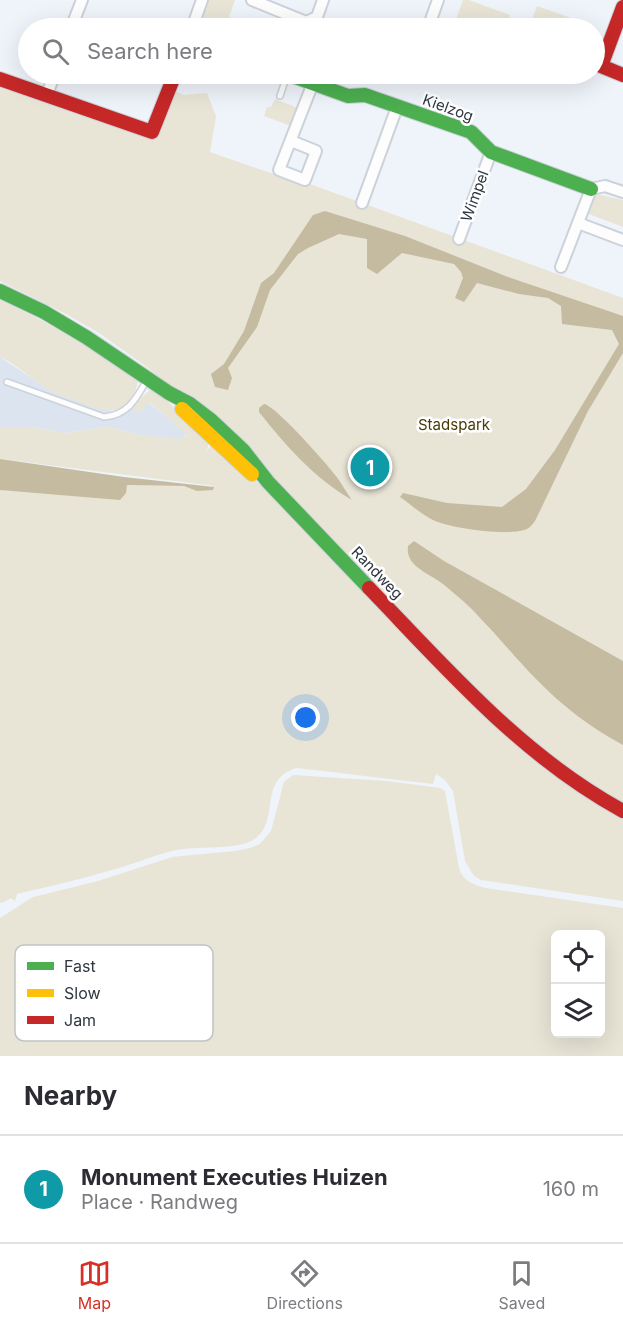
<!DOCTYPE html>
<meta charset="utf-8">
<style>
body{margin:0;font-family:Inter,sans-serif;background:#f7f7f7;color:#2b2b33}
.controls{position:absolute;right:18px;bottom:18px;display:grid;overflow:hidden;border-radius:9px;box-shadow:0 6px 24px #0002}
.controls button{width:54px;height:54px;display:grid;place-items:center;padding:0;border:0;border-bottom:2px solid #e1e1e2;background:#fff;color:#2b2b33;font:30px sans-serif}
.you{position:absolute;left:306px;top:718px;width:21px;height:21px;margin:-15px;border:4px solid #fff;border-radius:50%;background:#1a73e8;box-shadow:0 0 0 9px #1a73e833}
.badge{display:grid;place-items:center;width:39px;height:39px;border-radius:50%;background:#d93025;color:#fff;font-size:20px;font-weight:700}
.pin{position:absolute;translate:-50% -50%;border:3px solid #fff;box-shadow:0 2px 6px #0006}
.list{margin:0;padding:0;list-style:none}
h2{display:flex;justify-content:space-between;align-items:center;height:78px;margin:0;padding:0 24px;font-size:26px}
h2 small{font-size:20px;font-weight:400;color:#7c7c81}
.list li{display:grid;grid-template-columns:39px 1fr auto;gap:18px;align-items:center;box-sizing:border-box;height:108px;padding:0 24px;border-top:2px solid #e1e1e2}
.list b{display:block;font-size:22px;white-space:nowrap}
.list p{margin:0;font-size:20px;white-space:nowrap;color:#7c7c81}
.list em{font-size:20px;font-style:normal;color:#7c7c81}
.icon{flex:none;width:33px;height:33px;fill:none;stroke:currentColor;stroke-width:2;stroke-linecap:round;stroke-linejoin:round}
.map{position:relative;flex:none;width:623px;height:1056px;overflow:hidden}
.search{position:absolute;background:#fff;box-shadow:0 6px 24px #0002;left:18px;right:18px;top:18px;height:66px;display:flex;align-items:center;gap:15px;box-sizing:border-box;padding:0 21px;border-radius:33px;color:#7c7c81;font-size:22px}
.sheet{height:186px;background:#fff}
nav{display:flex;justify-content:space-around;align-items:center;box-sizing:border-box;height:84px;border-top:2px solid #e1e1e2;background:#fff;font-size:16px;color:#7c7c81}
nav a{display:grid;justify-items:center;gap:3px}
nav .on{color:#d93025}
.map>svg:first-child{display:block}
</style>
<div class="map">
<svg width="623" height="1056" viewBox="0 0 623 1056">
<rect width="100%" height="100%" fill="#eff4fa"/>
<!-- built -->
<polygon fill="#dce5ef" points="0,357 51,391 112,411 127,403 140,412 148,402 188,434 179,440 140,435 109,427 65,433 32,427 0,427"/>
<!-- green -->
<g fill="#e8e5d7" fill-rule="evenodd">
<polygon points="207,0 235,0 229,17 241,21 239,28 196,28"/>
<polygon points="463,0 469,0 510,15 505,28 480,28 456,20"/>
<polygon points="537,6 591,25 589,28 529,28"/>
<polygon points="0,84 153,138 174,91 184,95 207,93 216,116 210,152 308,186 310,184 623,298 623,803 566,768 488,702 219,425 147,367 99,333 66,314 0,281"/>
<polygon points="275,99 298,108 291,126 264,116 267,107 271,107"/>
<polygon points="596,194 623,200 623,227 589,214"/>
<path d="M0 299 83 342 138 380C131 419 105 413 77 401 68 398 59 395 51 391 33 381 18 365 0 357Z"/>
<path d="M150 390 161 395 209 440 207 451 213 442 242 471 269 490 334 558 355 585 472 701 604 808 623 819V901L481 880 474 876 465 861 453 791 445 780 436 774 433 784 297 768C256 779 282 823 253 840 235 851 194 845 172 851 152 856 134 864 115 869 83 879 50 886 17 894L15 901 11 898 2 903 0 902V490L55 493 127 485 184 486 197 491 214 486 0 459V427H32L65 433 109 427 140 435 179 439 188 435 149 402 140 412 135 413 133 408 136 402Z"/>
<path d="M293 775 387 781 440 788 445 791 459 868C463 881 472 884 485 888L623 908V1056H0V918L33 897 98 881 172 857 235 851 250 848 260 844 271 831 284 782ZM556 934H600V1034H556Z"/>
</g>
<!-- water -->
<g fill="#c4bba0">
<path d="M325 211 405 236 508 277 623 316V353L588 411 535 521C532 525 529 529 524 530 506 536 447 528 431 519 420 513 410 504 400 497L403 493 447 503 502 507 526 489 555 450 619 344 612 330 562 324 561 306 548 298 519 294 477 283 464 302 455 298 463 278 461 272 454 264 402 253 377 274 367 268V239L339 234 308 248 298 254 270 290 257 327 228 368 232 378 228 390 215 387 211 374 224 364 244 331 261 283 274 273 313 215Z"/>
<path d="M264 404C276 406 327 464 336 476 342 484 346 492 352 500 314 478 286 446 259 412V408Z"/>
<polygon points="0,459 124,477 214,487 213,490 197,491 184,486 127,485 126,493 120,500 0,490"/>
<path d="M414 541 444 561 623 661V745C591 728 561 705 536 679 516 659 499 637 480 618 469 605 456 595 443 584 430 573 405 567 408 546Z"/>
</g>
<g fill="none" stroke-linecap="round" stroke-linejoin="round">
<!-- lane casing -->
<g stroke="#ccd2da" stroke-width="8">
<g id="lane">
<polyline points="280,96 287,75"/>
<path d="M7 382 104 417C128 415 136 399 147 380"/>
</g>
</g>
<!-- street casing -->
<g stroke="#ccd2da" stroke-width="14">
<g id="street">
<polyline points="252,0 306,22 317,17 323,0"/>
<polyline points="71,28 82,0"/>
<polyline points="192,28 202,0"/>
<polyline points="428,28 438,0"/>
<polyline points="46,96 55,74"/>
<polyline points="291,141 316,151 305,180 279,170 313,83"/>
<polyline points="362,203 397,107"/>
<polyline points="578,223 623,240"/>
<polyline points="459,239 491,152"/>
<polyline points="561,267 591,189 605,186 623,192"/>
</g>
</g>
<!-- fast casing -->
<g stroke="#ccd2da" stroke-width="16">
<g id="fast">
<polyline points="287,74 348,96 365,95 471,132 491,152 591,189"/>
<polyline points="0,291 44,312 86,337 169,393 190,404 211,420 243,450 268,482 369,588"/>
</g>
</g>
<!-- slow casing -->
<g stroke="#ccd2da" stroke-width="16">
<polyline id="slow" points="182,409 252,474"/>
</g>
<!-- jam casing -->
<g stroke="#ccd2da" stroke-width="16">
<g id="jam">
<polyline points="623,7 601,66 623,75"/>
<polyline points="0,79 152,132 175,74"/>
<path d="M369 588C448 670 522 756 623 811"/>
</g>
</g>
<!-- lane -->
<use href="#lane" stroke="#fdfdfe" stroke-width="5"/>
<!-- street -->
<use href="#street" stroke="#fdfdfe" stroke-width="10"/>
<!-- fast -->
<use href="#fast" stroke="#4caf50" stroke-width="14"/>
<!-- slow -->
<use href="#slow" stroke="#ffc107" stroke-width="14"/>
<!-- jam -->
<use href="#jam" stroke="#c62828" stroke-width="14"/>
</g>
<g text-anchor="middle" stroke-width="5" stroke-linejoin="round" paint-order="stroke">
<!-- street labels -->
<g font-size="15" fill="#2d3641" stroke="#fff">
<text transform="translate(448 108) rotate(20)" y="5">Kielzog</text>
<text transform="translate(475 196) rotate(-70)" y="5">Wimpel</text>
<text transform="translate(377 573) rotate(46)" y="5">Randweg</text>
</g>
<!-- park labels -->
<g font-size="15" fill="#4a3903" stroke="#fff">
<text x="454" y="430">Stadspark</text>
</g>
</g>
<!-- legend -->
<rect x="15" y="945" width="198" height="96" rx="9" fill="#fff" stroke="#c0c3c6" stroke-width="1.5"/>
<rect x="27" y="962" width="27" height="8" fill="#4caf50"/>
<rect x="27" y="989" width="27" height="8" fill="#ffc107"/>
<rect x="27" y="1016" width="27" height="8" fill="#c62828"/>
<g font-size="16" fill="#2d3641">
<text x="64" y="972">Fast</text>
<text x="64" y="999">Slow</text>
<text x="64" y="1026">Jam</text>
</g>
</svg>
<div class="controls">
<button><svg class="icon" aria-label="locate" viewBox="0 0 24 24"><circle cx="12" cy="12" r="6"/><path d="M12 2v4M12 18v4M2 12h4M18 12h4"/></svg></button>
<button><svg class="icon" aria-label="layers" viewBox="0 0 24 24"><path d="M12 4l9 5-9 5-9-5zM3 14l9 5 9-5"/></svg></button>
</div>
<div class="you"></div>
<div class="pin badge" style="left:370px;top:467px;background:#0f9aa8">1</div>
<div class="search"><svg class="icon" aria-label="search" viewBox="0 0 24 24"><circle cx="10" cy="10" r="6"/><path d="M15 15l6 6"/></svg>Search here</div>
</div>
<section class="sheet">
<h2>Nearby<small></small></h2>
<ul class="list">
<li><span class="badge" style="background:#0f9aa8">1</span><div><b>Monument Executies Huizen</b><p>Place · Randweg</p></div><em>160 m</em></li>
</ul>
</section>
<nav>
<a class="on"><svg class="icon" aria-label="map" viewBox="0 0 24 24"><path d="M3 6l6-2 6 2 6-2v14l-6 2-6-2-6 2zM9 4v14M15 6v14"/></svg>Map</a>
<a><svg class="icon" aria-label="directions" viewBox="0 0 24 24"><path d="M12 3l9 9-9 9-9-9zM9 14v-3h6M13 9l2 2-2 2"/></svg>Directions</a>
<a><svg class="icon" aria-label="saved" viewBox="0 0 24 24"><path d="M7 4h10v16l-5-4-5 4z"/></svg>Saved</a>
</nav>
